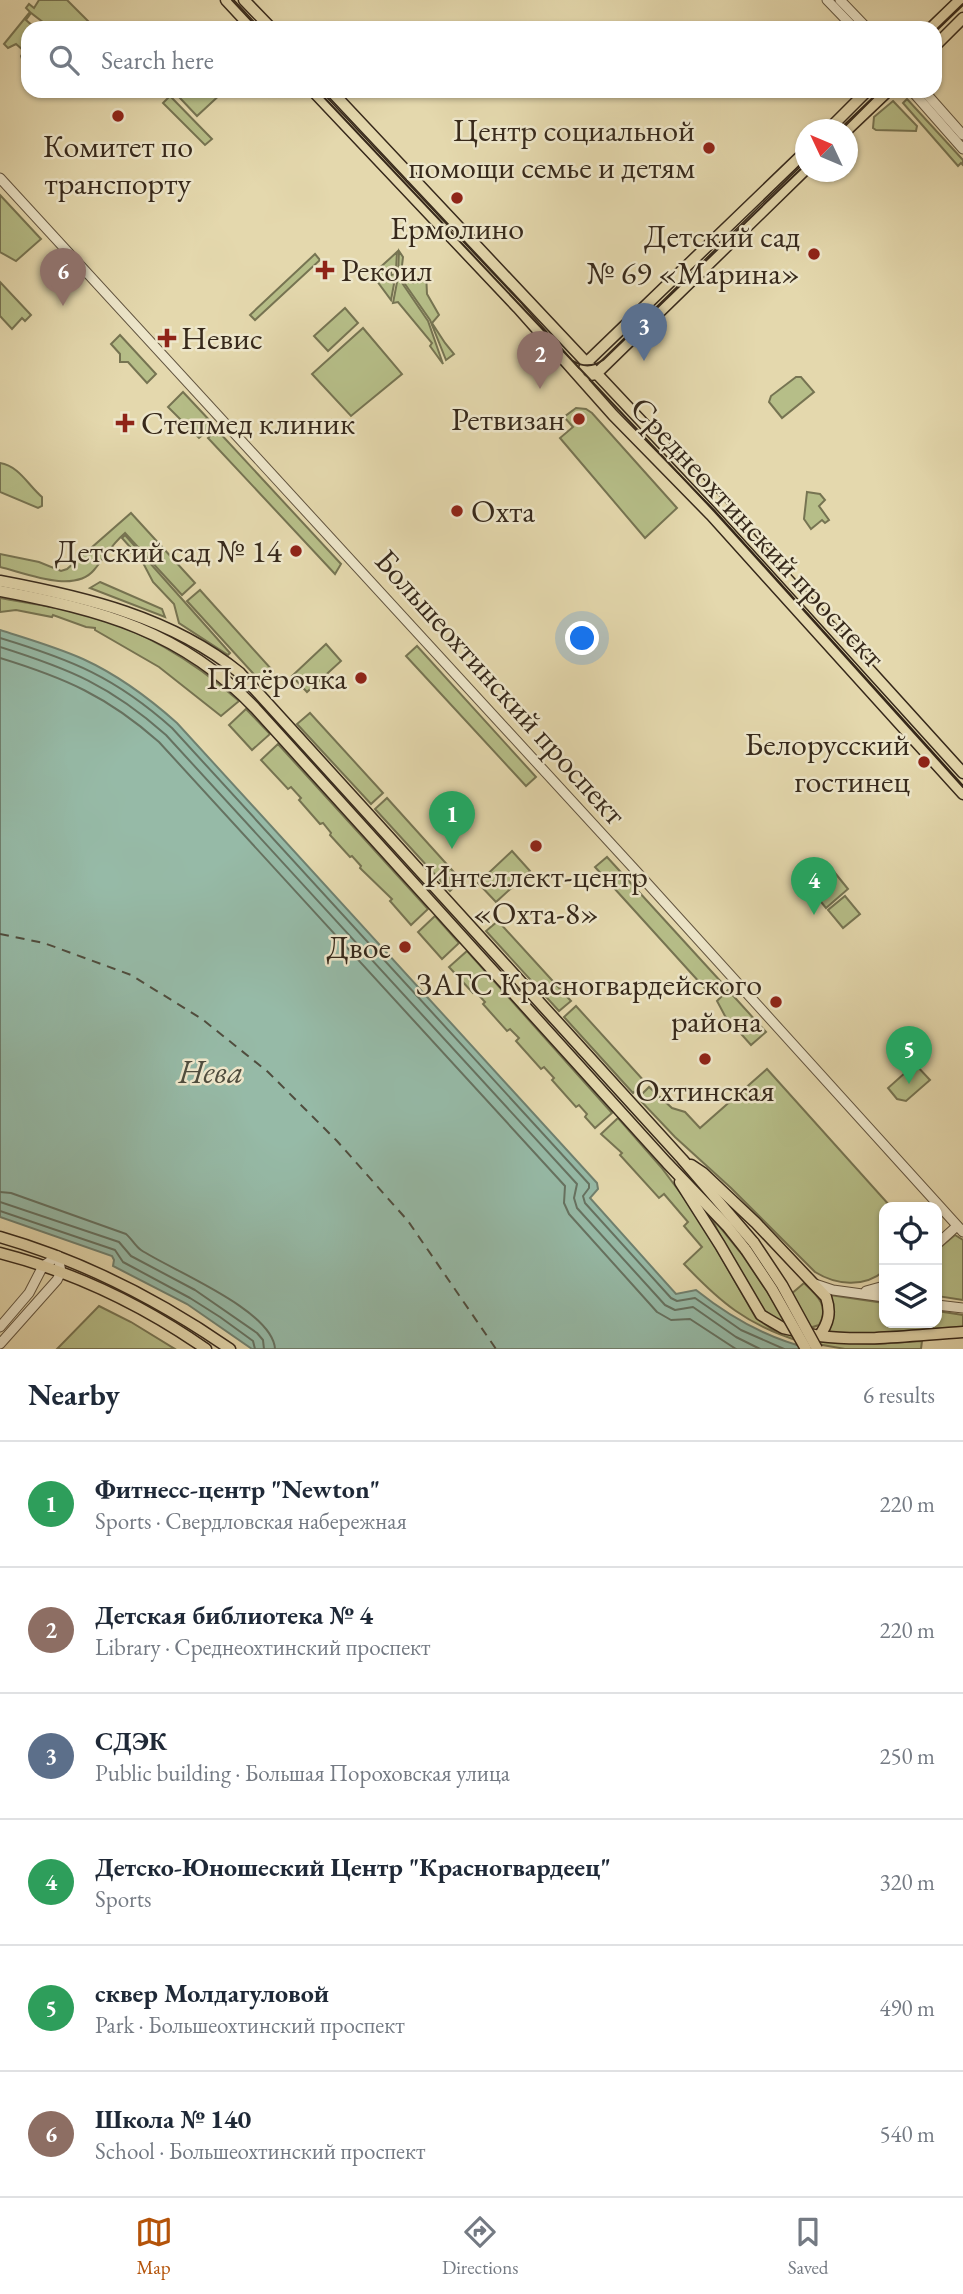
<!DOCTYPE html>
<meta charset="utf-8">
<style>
body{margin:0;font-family:"EB Garamond",serif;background:#f2f2f3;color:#1f2937}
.controls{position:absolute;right:21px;bottom:21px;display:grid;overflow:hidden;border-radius:14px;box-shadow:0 2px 5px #0004}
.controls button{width:63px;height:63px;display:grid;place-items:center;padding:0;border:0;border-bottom:2px solid #e0e1e3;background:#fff;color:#1f2937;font:35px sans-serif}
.compass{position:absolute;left:795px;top:119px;width:63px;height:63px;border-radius:50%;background:#fff;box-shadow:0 2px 5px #0004;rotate:314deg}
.you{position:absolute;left:583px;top:639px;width:24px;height:24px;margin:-18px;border:5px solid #fff;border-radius:50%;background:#1a73e8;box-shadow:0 0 0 10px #1a73e833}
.badge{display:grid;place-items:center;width:46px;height:46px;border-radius:50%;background:#b45309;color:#fff;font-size:23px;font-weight:700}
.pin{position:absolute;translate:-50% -58px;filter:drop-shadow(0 2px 4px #0008)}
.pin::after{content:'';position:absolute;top:37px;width:24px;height:21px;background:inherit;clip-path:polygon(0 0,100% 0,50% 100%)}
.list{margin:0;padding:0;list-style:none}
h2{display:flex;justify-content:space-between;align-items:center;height:91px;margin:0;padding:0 28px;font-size:30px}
h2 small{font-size:23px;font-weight:400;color:#747a83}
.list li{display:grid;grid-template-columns:46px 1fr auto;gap:21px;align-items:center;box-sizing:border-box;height:126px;padding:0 28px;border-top:2px solid #e0e1e3}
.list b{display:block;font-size:26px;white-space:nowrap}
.list p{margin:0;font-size:23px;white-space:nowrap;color:#747a83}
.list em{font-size:23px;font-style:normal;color:#747a83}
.icon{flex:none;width:38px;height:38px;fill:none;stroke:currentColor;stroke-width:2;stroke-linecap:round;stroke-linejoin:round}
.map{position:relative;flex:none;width:963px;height:1349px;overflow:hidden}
.search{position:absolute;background:#fff;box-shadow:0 2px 5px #0004;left:21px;right:21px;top:21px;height:77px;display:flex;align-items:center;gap:18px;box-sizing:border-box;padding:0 24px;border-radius:21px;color:#747a83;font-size:26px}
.sheet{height:847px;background:#fff}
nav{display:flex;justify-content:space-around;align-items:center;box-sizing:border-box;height:98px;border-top:2px solid #e0e1e3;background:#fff;font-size:19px;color:#747a83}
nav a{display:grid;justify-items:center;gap:4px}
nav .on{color:#b45309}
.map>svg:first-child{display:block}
</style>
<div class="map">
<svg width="963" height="1349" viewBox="0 0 963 1349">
<rect width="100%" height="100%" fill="#e4d8ad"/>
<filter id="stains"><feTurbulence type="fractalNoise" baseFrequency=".00286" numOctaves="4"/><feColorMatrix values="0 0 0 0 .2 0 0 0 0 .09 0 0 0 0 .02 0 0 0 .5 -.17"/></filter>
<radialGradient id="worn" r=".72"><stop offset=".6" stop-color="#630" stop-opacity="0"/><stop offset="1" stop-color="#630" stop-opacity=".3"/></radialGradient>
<!-- green -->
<g fill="#b6be88" stroke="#767452" stroke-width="2">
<polygon points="39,0 67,0 95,28 40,28 44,23 31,13 26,20 35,28 28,28 28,62 25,60 23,62 21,56 24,51 16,44 8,48 4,44 30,12 26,8 29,4 34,8"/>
<polygon points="185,91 224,91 197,116 179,97"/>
<polygon points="170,96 212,139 205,145 163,103"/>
<polygon points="907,99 963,160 963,165 961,163 958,166 903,103"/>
<polygon points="893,101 917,126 916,131 876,130 873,128 874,117"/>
<polygon points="0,195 41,239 16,261 0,252"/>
<polygon points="399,251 403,257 401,274 413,283 426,272 427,294 439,315 432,323 445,343 454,354 446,360 430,320 398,274"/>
<polygon points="397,252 396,270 391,270 391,275 396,274 395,278 391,280 394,284 391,300 374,277 375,272"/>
<polygon points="315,254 320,260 255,320 250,315"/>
<polygon points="398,277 428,321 443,364 430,346 432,343 398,302 393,303"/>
<polygon points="0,282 31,315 25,321 22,318 12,329 0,316"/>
<polygon points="345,308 358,323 328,351 314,336"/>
<polygon points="363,328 402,374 351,416 312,374"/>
<polygon points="120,335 156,374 147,383 128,362 120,362 120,354 111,344"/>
<polygon points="796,377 801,377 814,392 782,418 769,402 771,396"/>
<polygon points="183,392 212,423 212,427 199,438 168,407"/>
<polygon points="576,408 586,409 592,413 677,508 645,538 560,438 573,427 564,417"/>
<polygon points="217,430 341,564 335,574 208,438"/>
<path d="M0 463C19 466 28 485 42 497V506L38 508 0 492Z"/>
<polygon points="807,492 820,494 825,500 819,506 829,520 825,523 822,520 811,529 804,519"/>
<path d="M131 513 195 583 182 595 125 533C111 545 105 557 94 570 74 594 25 573 0 567V554L39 562 61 571 67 569Z"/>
<polygon points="125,535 230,653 228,655 179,623 174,604 153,582 141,559 128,551 131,548 122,538"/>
<polygon points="100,582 162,609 165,617 90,588"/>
<polygon points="200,590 273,671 261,682 187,601"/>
<path d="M0 598C28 603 57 607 85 614 143 630 194 661 239 701L221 716 159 667 95 630V628L86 627 53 615 52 617 16 610 0 612Z"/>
<polygon points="326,644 341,661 307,692 292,676"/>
<polygon points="417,646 536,777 526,786 406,656"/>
<polygon points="246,709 270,734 252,750 229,725"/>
<polygon points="310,713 383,793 371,804 297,724"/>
<polygon points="278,744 428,909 411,925 390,901 392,899 360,868 361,866 352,856 350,857 330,835 331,833 323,823 320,824 299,800 301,798 291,787 288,789 261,760"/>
<polygon points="387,798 461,880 450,891 375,809"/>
<polygon points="512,851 530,871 496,902 478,883"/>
<polygon points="607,857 723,984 711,995 595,867"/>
<polygon points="827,863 848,889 826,908 804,881"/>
<polygon points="845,896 860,914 843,928 828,910"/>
<polygon points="435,916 459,943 442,959 418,932"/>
<polygon points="498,921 571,1001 559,1011 486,931"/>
<polygon points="467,951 612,1113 595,1128 585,1117 587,1114 579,1105 576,1107 552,1080 554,1078 544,1067 541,1069 516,1041 519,1038 510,1029 507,1031 483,1004 485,1002 476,992 473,993 449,967"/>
<polygon points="728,990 766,1032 751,1045 725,1016 717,1001"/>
<polygon points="576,1006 645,1082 633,1093 564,1017"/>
<polygon points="915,1064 930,1080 906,1101 897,1099 888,1088"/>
<path d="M767 1069 891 1207H884V1271C864 1288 836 1285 815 1272L731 1188 675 1137 638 1098 649 1087 672 1108 685 1112 700 1128Z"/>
<path d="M618 1118 661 1167 697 1215 756 1318 772 1329 797 1337 799 1341C747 1325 720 1302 684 1264L702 1247 684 1226 688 1222 664 1194 659 1198 620 1155 622 1153 601 1134Z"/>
<path d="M711 1216 741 1253 777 1306 804 1283C817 1295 830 1306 819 1325 804 1332 776 1322 764 1310 756 1303 715 1227 711 1216Z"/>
<polygon points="955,1235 963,1240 963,1300 937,1296 937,1250"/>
<polygon points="830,1295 884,1303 884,1323 937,1323 937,1311 963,1315 963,1327 861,1334 829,1332 834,1313"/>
<polygon points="99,1306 131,1322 175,1349 57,1349"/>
<polygon points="815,1341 876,1344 922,1341 921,1349 845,1349 817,1344"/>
</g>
<!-- water -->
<path fill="#96baa7" stroke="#70806f" stroke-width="2" d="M0 630C28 639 56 647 83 659 118 675 149 698 177 723L597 1183 598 1189 590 1198 676 1294 696 1290C731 1318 768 1339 812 1349H252L187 1304 113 1266 114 1260 112 1256 0 1217Z"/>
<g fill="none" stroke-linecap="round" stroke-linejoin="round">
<!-- shore -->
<g stroke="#667261" stroke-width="2">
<path d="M0 638C72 660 115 677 172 728L589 1184V1188L583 1196 585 1203 671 1298 677 1301 695 1298 741 1330 784 1349"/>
<path d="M0 647C70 669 111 686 166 735L577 1184 574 1198 577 1208 665 1305 675 1310 693 1307 736 1337 760 1349"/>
<path d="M0 658C65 678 107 696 159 742L565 1186 564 1203 569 1214 657 1312 671 1320 690 1319 736 1349"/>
<path d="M0 1192 11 1193 126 1234C132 1239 135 1246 141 1250 171 1270 273 1310 275 1349"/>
<polyline points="0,1202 119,1242 131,1256 195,1290 257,1333 263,1340 264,1349"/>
<polyline points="0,1211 115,1250 123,1262 190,1298 220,1317 253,1341 255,1349"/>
</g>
<!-- ferry -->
<polyline stroke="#4f4d3e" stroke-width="2" stroke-dasharray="9 7" stroke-linecap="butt" points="0,934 44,943 131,975 202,1019 268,1072 337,1141 408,1221 496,1349"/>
<!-- minor casing -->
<g stroke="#625540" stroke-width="11">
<g id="minor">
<polyline points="827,0 854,28"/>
<polyline points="840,0 867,28"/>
<polyline points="912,91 963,149"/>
<polyline points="924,91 963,135"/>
<polyline points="0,178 637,872 963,1232"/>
<polyline points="937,1244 957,1226"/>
<polyline points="815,1284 833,1290 884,1297"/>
<polyline points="866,1291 884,1286"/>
<polyline points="937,1305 963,1308"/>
<polyline points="0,1327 29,1293 43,1266 58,1256 61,1272 57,1280 0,1344"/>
</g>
</g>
<!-- major casing -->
<g stroke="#37291b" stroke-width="13">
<g id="major">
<polyline points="226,0 252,28"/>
<polyline points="244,0 271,28"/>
<polyline points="931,28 960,0"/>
<polyline points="935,46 963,18"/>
<polyline points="313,91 518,308 613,415 711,515 963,794"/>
<polyline points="331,91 722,507 963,773"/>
<polyline points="828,130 867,91"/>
<polyline points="847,130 888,91"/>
<polyline points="584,369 586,363 806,151"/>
<polyline points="590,375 596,374 806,169"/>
<path d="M0 581C85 597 171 617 240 673L682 1159 754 1243"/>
<path d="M0 591C100 610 182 631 255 708L667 1163 727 1226 746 1250"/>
<path d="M680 1182 720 1245 761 1315 783 1328 819 1336C829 1323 831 1312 826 1297L756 1223 703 1173 691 1165"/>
<path d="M0 1237C83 1261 159 1300 230 1349"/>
<path d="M0 1253C74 1272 144 1306 206 1349"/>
<path d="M819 1336C868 1342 915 1335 963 1332"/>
</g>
</g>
<!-- minor -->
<use href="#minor" stroke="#ede6ca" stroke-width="9"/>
<!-- major -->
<use href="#major" stroke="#e4d8ad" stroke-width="10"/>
<!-- tram -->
<g stroke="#37291b" stroke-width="2">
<polyline points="232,0 258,28"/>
<polyline points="935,31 963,4"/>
<polyline points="318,91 715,512 963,787"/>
<polyline points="841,130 880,91"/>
<path d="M573 361C583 367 593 367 603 360L806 164"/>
</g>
<!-- major-bridge casing -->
<g stroke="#37291b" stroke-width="13" stroke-linecap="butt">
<g id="major-bridge">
<polyline points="754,1243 782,1285 817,1349"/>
<polyline points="746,1250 772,1289 806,1349"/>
</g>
</g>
<!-- major-bridge -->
<use href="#major-bridge" stroke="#e4d8ad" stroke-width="10"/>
</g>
<!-- markers -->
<g fill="#8f2418" stroke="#ede6ca" stroke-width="2.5">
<circle cx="118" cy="116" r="7"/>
<circle cx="709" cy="148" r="7"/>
<circle cx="457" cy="198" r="7"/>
<circle cx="814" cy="254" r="7"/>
<path d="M321.5 259.5h7v7h7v7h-7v7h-7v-7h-7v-7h7z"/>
<path d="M163.5 327.5h7v7h7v7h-7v7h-7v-7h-7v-7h7z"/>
<circle cx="579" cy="419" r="7"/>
<path d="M121.5 412.5h7v7h7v7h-7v7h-7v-7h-7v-7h7z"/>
<circle cx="457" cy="511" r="7"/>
<circle cx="296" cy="551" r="7"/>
<circle cx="361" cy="678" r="7"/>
<circle cx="924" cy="762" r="7"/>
<circle cx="536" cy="846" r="7"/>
<circle cx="405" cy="947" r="7"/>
<circle cx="776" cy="1002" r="7"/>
<circle cx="705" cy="1059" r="7"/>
</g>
<g text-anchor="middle" stroke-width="5" stroke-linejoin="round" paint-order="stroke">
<!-- poi labels -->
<g font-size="32" fill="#37291b" stroke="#ede6ca" text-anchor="end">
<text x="695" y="141">Центр социальной<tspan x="695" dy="37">помощи семье и детям</tspan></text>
<text x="118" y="157" text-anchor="middle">Комитет по<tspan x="118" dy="37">транспорту</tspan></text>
<text x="457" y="239" text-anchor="middle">Ермолино</text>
<text x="800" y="247">Детский сад<tspan x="800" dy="37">№ 69 «Марина»</tspan></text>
<text x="341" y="281" text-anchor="start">Рекоил</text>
<text x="181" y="349" text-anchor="start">Невис</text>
<text x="565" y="430">Ретвизан</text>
<text x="141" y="434" text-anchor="start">Степмед клиник</text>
<text x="471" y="522" text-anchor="start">Охта</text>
<text x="282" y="562">Детский сад № 14</text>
<text x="347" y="689">Пятёрочка</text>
<text x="910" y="755">Белорусский<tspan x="910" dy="37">гостинец</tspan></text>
<text x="536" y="887" text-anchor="middle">Интеллект-центр<tspan x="536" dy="37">«Охта-8»</tspan></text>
<text x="391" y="958">Двое</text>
<text x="762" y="995">ЗАГС Красногвардейского<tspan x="762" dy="37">района</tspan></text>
<text x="705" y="1101" text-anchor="middle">Охтинская</text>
</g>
<!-- street labels -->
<g font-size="32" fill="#37291b" stroke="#ede6ca">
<text transform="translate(758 532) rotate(47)" y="11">Среднеохтинский проспект</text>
<text transform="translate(501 687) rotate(48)" y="11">Большеохтинский проспект</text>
</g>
<!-- water labels -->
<g font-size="33" font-style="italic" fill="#4f4d3e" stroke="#ede6ca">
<text x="211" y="1083">Нева</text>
</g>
</g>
<rect width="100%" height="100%" filter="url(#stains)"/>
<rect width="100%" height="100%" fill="url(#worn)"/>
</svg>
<div class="controls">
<button><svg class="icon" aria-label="locate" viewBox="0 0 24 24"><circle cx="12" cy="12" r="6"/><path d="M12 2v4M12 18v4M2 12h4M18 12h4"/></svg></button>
<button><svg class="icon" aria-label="layers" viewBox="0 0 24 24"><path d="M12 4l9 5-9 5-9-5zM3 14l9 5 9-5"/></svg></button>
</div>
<svg class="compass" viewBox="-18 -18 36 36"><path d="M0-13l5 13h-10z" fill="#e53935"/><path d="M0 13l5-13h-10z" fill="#747a83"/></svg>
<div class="you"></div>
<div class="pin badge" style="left:452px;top:849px;background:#2e9e5b">1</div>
<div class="pin badge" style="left:540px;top:389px;background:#8d6e63">2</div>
<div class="pin badge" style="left:644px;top:361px;background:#5c6f8a">3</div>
<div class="pin badge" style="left:814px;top:915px;background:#2e9e5b">4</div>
<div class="pin badge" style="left:909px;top:1084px;background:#2e9e5b">5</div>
<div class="pin badge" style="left:63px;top:306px;background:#8d6e63">6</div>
<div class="search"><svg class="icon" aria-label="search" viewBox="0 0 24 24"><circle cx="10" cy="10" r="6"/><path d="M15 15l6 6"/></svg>Search here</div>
</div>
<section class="sheet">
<h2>Nearby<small>6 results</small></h2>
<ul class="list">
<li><span class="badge" style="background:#2e9e5b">1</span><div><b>Фитнесс-центр &quot;Newton&quot;</b><p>Sports · Свердловская набережная</p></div><em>220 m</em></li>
<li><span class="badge" style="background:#8d6e63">2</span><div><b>Детская библиотека № 4</b><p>Library · Среднеохтинский проспект</p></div><em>220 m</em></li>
<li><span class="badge" style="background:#5c6f8a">3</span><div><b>СДЭК</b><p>Public building · Большая Пороховская улица</p></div><em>250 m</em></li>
<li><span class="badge" style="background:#2e9e5b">4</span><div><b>Детско-Юношеский Центр &quot;Красногвардеец&quot;</b><p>Sports</p></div><em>320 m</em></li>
<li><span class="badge" style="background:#2e9e5b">5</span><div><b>сквер Молдагуловой</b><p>Park · Большеохтинский проспект</p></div><em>490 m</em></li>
<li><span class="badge" style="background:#8d6e63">6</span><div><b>Школа № 140</b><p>School · Большеохтинский проспект</p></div><em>540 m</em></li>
</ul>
</section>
<nav>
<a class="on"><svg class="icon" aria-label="map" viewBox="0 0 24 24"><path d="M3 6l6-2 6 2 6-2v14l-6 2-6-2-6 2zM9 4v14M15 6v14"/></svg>Map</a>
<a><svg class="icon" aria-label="directions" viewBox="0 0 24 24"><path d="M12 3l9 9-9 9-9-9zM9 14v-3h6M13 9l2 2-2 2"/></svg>Directions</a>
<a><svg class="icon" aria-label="saved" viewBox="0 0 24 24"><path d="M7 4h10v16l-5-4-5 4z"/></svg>Saved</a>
</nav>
